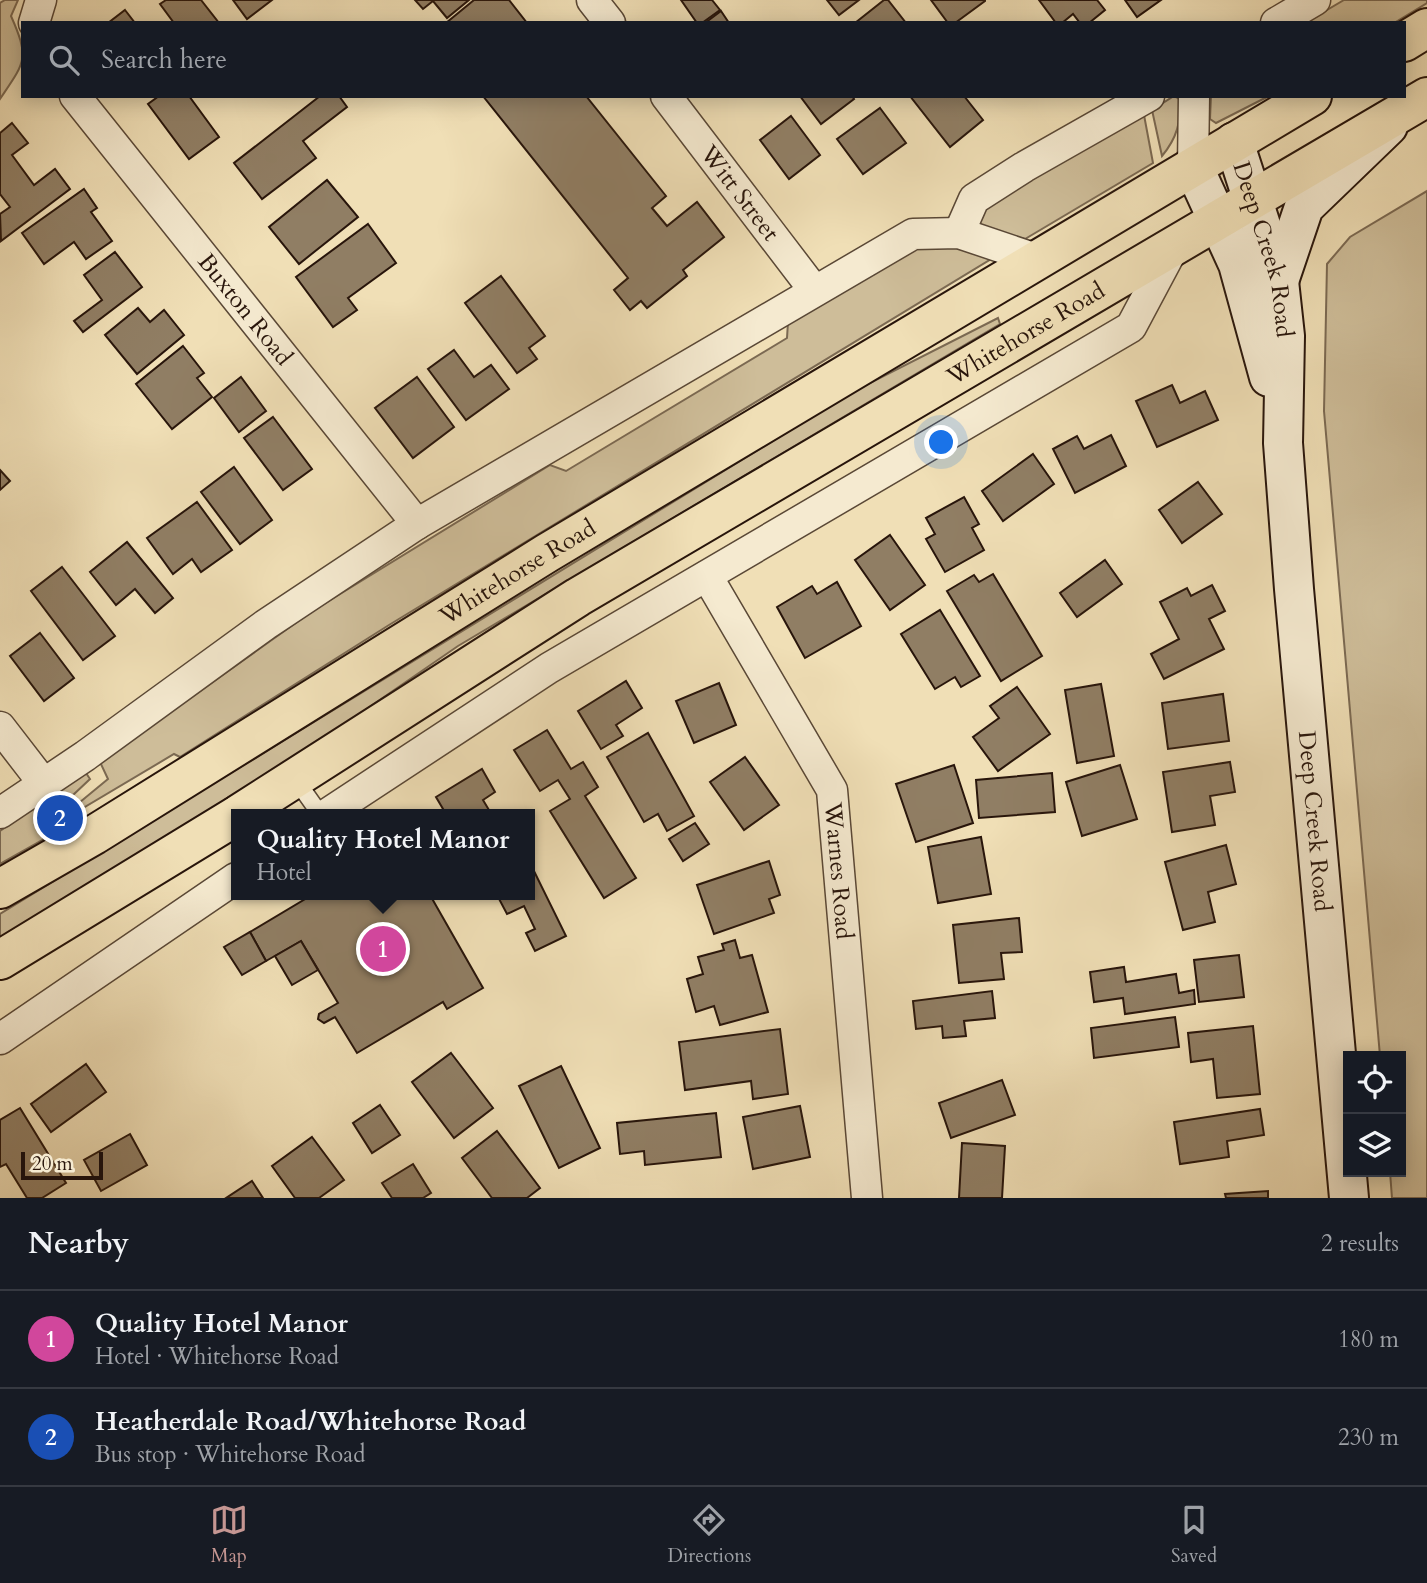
<!DOCTYPE html>
<meta charset="utf-8">
<style>
body{margin:0;font-family:Cardo,serif;background:#242831;color:#f1f3f6}
.controls{position:absolute;right:21px;bottom:21px;display:grid;overflow:hidden;border-radius:0px;box-shadow:0 4px 18px #0003}
.controls button{width:63px;height:63px;display:grid;place-items:center;padding:0;border:0;border-bottom:2px solid #363941;background:#171b24;color:#f1f3f6;font:35px sans-serif}
.scale{position:absolute;left:21px;bottom:18px;width:82px;box-sizing:border-box;padding-left:7px;border:4px solid #28150b;border-top:0;font-size:19px;line-height:24px;white-space:nowrap;color:#28150b;-webkit-text-stroke:5px #f5ead0;paint-order:stroke}
.you{position:absolute;left:942px;top:443px;width:24px;height:24px;margin:-18px;border:5px solid #fff;border-radius:50%;background:#1a73e8;box-shadow:0 0 0 10px #1a73e833}
.badge{display:grid;place-items:center;width:46px;height:46px;border-radius:50%;background:#c59692;color:#fff;font-size:23px;font-weight:700}
.pin{position:absolute;translate:-50% -50%;border:4px solid #fff;box-shadow:0 2px 7px #0006}
.popup{position:absolute;left:231px;top:809px;width:304px;height:91px;box-sizing:border-box;display:grid;place-content:center;border-radius:0px;background:#171b24;filter:drop-shadow(0 2px 5px #0005);font-size:23px;white-space:nowrap;color:#9ea1a6}
.popup b{font-size:26px;color:#f1f3f6}
.popup::after{content:'';position:absolute;left:50%;top:100%;margin-left:-14px;border:14px solid transparent;border-top-color:#171b24}
.list{margin:0;padding:0;list-style:none}
h2{display:flex;justify-content:space-between;align-items:center;height:91px;margin:0;padding:0 28px;font-size:30px}
h2 small{font-size:23px;font-weight:400;color:#9ea1a6}
.list li{display:grid;grid-template-columns:46px 1fr auto;gap:21px;align-items:center;box-sizing:border-box;height:98px;padding:0 28px;border-top:2px solid #363941}
.list b{display:block;font-size:26px;white-space:nowrap}
.list p{margin:0;font-size:23px;white-space:nowrap;color:#9ea1a6}
.list em{font-size:23px;font-style:normal;color:#9ea1a6}
.icon{flex:none;width:38px;height:38px;fill:none;stroke:currentColor;stroke-width:2;stroke-linecap:round;stroke-linejoin:round}
.map{position:relative;flex:none;width:1427px;height:1198px;overflow:hidden}
.search{position:absolute;background:#171b24;box-shadow:0 4px 18px #0003;left:21px;right:21px;top:21px;height:77px;display:flex;align-items:center;gap:18px;box-sizing:border-box;padding:0 24px;border-radius:0px;color:#9ea1a6;font-size:26px}
.sheet{height:287px;background:#171b24}
nav{display:flex;justify-content:space-around;align-items:center;box-sizing:border-box;height:98px;border-top:2px solid #363941;background:#171b24;font-size:19px;color:#9ea1a6}
nav a{display:grid;justify-items:center;gap:4px}
nav .on{color:#c59692}
.map>svg:first-child{display:block}
</style>
<div class="map">
<svg width="1427" height="1198" viewBox="0 0 1427 1198">
<rect width="100%" height="100%" fill="#f0dfb6"/>
<filter id="stains"><feTurbulence type="fractalNoise" baseFrequency=".00286" numOctaves="4"/><feColorMatrix values="0 0 0 0 .2 0 0 0 0 .09 0 0 0 0 .02 0 0 0 .5 -.17"/></filter>
<radialGradient id="worn" r=".72"><stop offset=".6" stop-color="#630" stop-opacity="0"/><stop offset="1" stop-color="#630" stop-opacity=".3"/></radialGradient>
<!-- green -->
<g fill="#cebd99" stroke="#7b6952" stroke-width="2">
<path d="M5 0H18L11 16C30 59 25 62 0 99V3Z"/>
<polygon points="1344,0 1427,0 1427,3 1394,23 1305,23"/>
<path d="M1174 96 1180 99C1181 122 1177 138 1162 156L1152 110Z"/>
<polygon points="1211,96 1269,96 1216,123 1210,119"/>
<polygon points="1144,115 1153,163 1025,239 972,227 986,206"/>
<polygon points="1427,191 1427,1198 1392,1198 1390,1172 1401,1172 1401,1056 1380,1056 1324,411 1327,264 1350,237"/>
<polygon points="945,241 996,256 389,625 180,757 174,754 78,811 74,807 108,779 100,762 314,610 550,465 566,471 787,338 788,322 913,249"/>
<polygon points="998,318 1000,324 458,646 291,761 0,938 0,914 856,390"/>
<polygon points="86,773 90,779 38,828 44,839 0,864 0,831"/>
</g>
<!-- building -->
<g fill="#907e64" stroke="#28150b" stroke-width="2">
<polygon points="166,0 201,0 219,23 174,23 160,4"/>
<polygon points="233,0 272,0 247,19"/>
<polygon points="415,0 469,0 447,18 433,1 423,9"/>
<polygon points="474,0 509,0 527,23 446,23"/>
<polygon points="681,0 712,0 720,10 702,23 697,23"/>
<polygon points="827,0 859,0 839,15"/>
<polygon points="884,0 888,0 906,23 855,23"/>
<polygon points="931,0 985,0 985,1 955,23 948,23"/>
<polygon points="1039,0 1097,0 1105,10 1089,23 1080,23 1073,14 1062,23 1056,23"/>
<polygon points="1125,0 1161,0 1137,17"/>
<polygon points="125,10 135,23 108,23"/>
<polygon points="721,11 729,23 705,23"/>
<polygon points="159,96 189,96 219,137 189,159 148,104"/>
<polygon points="320,96 339,96 347,107 303,141 316,158 262,199 234,163"/>
<polygon points="483,96 586,96 666,196 652,208 667,226 697,202 724,237 683,270 687,276 647,308 641,301 630,310 614,290 628,278"/>
<polygon points="800,96 852,96 854,99 821,124"/>
<polygon points="910,96 964,96 983,120 950,147"/>
<polygon points="880,108 906,143 863,174 837,139"/>
<polygon points="791,116 820,155 789,179 760,140"/>
<polygon points="12,123 28,143 12,155 34,185 55,169 70,189 1,241 0,214 10,207 0,194 0,133"/>
<polygon points="327,180 358,217 299,264 269,227"/>
<polygon points="84,189 97,208 91,212 112,241 86,259 74,242 44,264 22,233"/>
<polygon points="368,224 396,263 348,298 357,310 333,327 296,277"/>
<polygon points="115,252 142,287 83,332 74,321 102,300 84,275"/>
<polygon points="501,276 545,336 529,348 537,359 517,373 465,303"/>
<polygon points="138,308 150,322 164,310 184,335 137,374 105,335"/>
<polygon points="183,346 204,373 197,378 212,397 172,429 136,384"/>
<polygon points="454,350 474,377 491,365 509,389 466,420 428,369"/>
<polygon points="241,377 266,411 239,432 214,398"/>
<polygon points="417,377 454,427 413,458 375,408"/>
<polygon points="1172,385 1180,403 1205,391 1218,420 1157,447 1136,401"/>
<polygon points="273,417 312,469 283,490 244,438"/>
<polygon points="1111,435 1126,466 1075,493 1053,449 1077,436 1084,449"/>
<polygon points="1033,454 1054,484 1003,521 982,491"/>
<polygon points="234,467 272,520 240,544 201,492"/>
<polygon points="0,470 10,481 0,490"/>
<polygon points="1198,482 1222,514 1182,543 1159,510"/>
<polygon points="964,497 979,524 972,528 984,550 945,572 926,539 935,534 926,518"/>
<polygon points="197,502 232,550 201,572 192,559 173,574 147,538"/>
<polygon points="890,535 925,585 890,610 855,560"/>
<polygon points="127,542 173,598 155,613 135,589 116,605 90,572"/>
<polygon points="1105,560 1122,584 1077,617 1060,593"/>
<polygon points="62,567 115,636 83,660 31,591"/>
<polygon points="993,574 1042,656 1001,681 947,591 974,575 979,582"/>
<polygon points="837,582 861,626 805,658 777,607 812,586 817,594"/>
<polygon points="1212,585 1225,611 1209,619 1224,649 1164,679 1151,654 1179,639 1160,602 1187,588 1191,596"/>
<polygon points="940,610 980,676 961,687 955,677 935,689 901,634"/>
<polygon points="40,633 74,678 44,701 10,656"/>
<polygon points="626,681 642,708 616,725 623,736 601,749 578,711"/>
<polygon points="719,683 736,725 694,743 676,701"/>
<polygon points="1101,684 1114,756 1077,763 1065,690"/>
<polygon points="1017,687 1050,734 998,771 973,737 999,718 990,706"/>
<polygon points="1223,694 1229,741 1168,749 1162,703"/>
<polygon points="547,730 571,769 583,762 598,787 585,796 636,878 604,898 550,811 570,799 558,780 540,791 514,750"/>
<polygon points="648,733 694,816 667,831 658,814 644,822 607,757"/>
<polygon points="745,757 779,805 744,830 710,782"/>
<polygon points="1230,762 1235,792 1210,796 1215,825 1172,832 1163,772"/>
<polygon points="954,765 973,823 916,842 896,784"/>
<polygon points="1120,765 1137,819 1082,836 1066,782"/>
<polygon points="482,769 495,792 483,800 489,810 481,814 446,814 436,797"/>
<polygon points="1052,773 1055,812 979,818 976,780"/>
<polygon points="695,823 709,844 683,861 669,839"/>
<polygon points="981,837 991,894 938,903 928,847"/>
<polygon points="1226,845 1236,884 1208,892 1215,922 1183,930 1165,862"/>
<polygon points="769,861 780,895 769,899 774,913 714,934 697,885"/>
<polygon points="530,863 566,936 535,951 526,933 535,929 524,906 507,914 497,895 530,895"/>
<polygon points="312,895 430,895 483,988 447,1009 443,1002 357,1053 335,1017 324,1023 318,1019 319,1014 338,1003 301,941 266,961 250,932"/>
<polygon points="1019,918 1022,952 1001,953 1004,979 959,983 953,925"/>
<polygon points="250,932 266,961 242,975 224,947"/>
<polygon points="735,940 740,958 752,955 768,1012 720,1025 714,1006 696,1012 687,979 703,974 698,957 724,950 722,944"/>
<polygon points="301,941 318,970 292,985 275,956"/>
<polygon points="1239,955 1244,997 1199,1002 1194,960"/>
<polygon points="1124,967 1126,982 1176,974 1179,993 1194,990 1195,1004 1125,1014 1123,998 1094,1002 1090,972"/>
<polygon points="992,991 995,1018 964,1021 966,1036 943,1038 942,1026 916,1029 913,1001"/>
<polygon points="1175,1017 1179,1047 1094,1058 1091,1028"/>
<polygon points="1253,1026 1260,1094 1217,1098 1213,1059 1191,1062 1188,1033"/>
<polygon points="780,1029 788,1094 753,1099 751,1081 685,1090 679,1042"/>
<polygon points="451,1053 493,1108 454,1138 412,1082"/>
<polygon points="86,1064 106,1092 51,1132 31,1104"/>
<polygon points="561,1066 600,1148 559,1168 519,1086"/>
<polygon points="1002,1080 1015,1115 951,1138 939,1103"/>
<polygon points="380,1105 400,1135 372,1153 353,1123"/>
<polygon points="800,1106 810,1157 753,1169 743,1117"/>
<polygon points="20,1108 66,1183 42,1198 27,1198 6,1164 0,1167 0,1120"/>
<polygon points="1260,1109 1264,1135 1227,1141 1229,1157 1180,1164 1174,1122"/>
<polygon points="716,1113 721,1157 645,1165 644,1151 620,1154 617,1123"/>
<polygon points="497,1131 540,1188 527,1198 492,1198 462,1158"/>
<polygon points="130,1134 147,1165 101,1191 84,1160"/>
<polygon points="312,1137 344,1180 319,1198 295,1198 272,1166"/>
<polygon points="962,1143 1005,1146 1002,1198 959,1198"/>
<polygon points="413,1164 431,1193 423,1198 392,1198 382,1183"/>
<polygon points="252,1181 263,1198 226,1198"/>
<polygon points="1268,1191 1268,1198 1226,1198 1225,1194"/>
</g>
<g fill="none" stroke-linecap="round" stroke-linejoin="round">
<!-- lane casing -->
<g stroke="#5a4836" stroke-width="19">
<polyline id="lane" points="296,780 320,814"/>
</g>
<!-- street casing -->
<g stroke="#5a4836" stroke-width="33">
<g id="street">
<polyline points="592,0 610,23"/>
<polyline points="34,23 41,0"/>
<polyline points="1276,23 1315,0"/>
<path id="s1" d="M75 96 417 524"/>
<path id="s2" d="M666 96 814 290"/>
<polyline points="1193,166 1194,96"/>
<polyline points="959,233 974,199 1024,167 1149,96"/>
<path id="s3" d="M707 576 832 790 867 1198"/>
<polyline points="0,727 44,784"/>
<polyline points="0,813 85,756 265,625 417,524 913,234 959,233 1039,260"/>
<polyline points="327,814 549,668 1131,327 1172,250"/>
<polyline points="0,1039 236,878"/>
</g>
</g>
<!-- secondary casing -->
<g stroke="#28150b" stroke-width="42">
<g id="secondary">
<path id="s4" d="M1234 142 1279 281 1285 336 1283 443 1294 589 1349 1198"/>
<polyline points="1193,166 1238,264 1269,377"/>
<polyline points="1279,281 1304,207 1388,126"/>
</g>
</g>
<!-- highway casing -->
<g stroke="#28150b" stroke-width="42">
<g id="highway">
<polyline points="1404,42 1427,28"/>
<path id="s5" d="M239 814 578 597 1427 97"/>
<path id="s6" d="M0 889 94 835 547 553 1312 96"/>
<polyline points="0,960 236,816"/>
</g>
</g>
<!-- lane -->
<use href="#lane" stroke="#f5ead0" stroke-width="16"/>
<!-- street -->
<use href="#street" stroke="#f5ead0" stroke-width="30"/>
<!-- secondary -->
<use href="#secondary" stroke="#f5ead0" stroke-width="38"/>
<!-- highway -->
<use href="#highway" stroke="#f0dfb6" stroke-width="38"/>
</g>
<g text-anchor="middle" stroke-width="7" stroke-linejoin="round" paint-order="stroke">
<!-- street labels -->
<g font-size="24" fill="#28150b" stroke="#f5ead0">
<text dy="8" stroke="none"><textPath href="#s2" startOffset="122">Witt Street</textPath></text>
<text dy="8" stroke="none"><textPath href="#s4" startOffset="112">Deep Creek Road</textPath></text>
<text dy="8" stroke="none"><textPath href="#s1" startOffset="273">Buxton Road</textPath></text>
<text dy="8" stroke="none"><textPath href="#s5" startOffset="922">Whitehorse Road</textPath></text>
<text dy="8" stroke="none"><textPath href="#s6" startOffset="607">Whitehorse Road</textPath></text>
<text dy="8" stroke="none"><textPath href="#s4" startOffset="688">Deep Creek Road</textPath></text>
<text dy="8" stroke="none"><textPath href="#s3" startOffset="329">Warnes Road</textPath></text>
</g>
</g>
<rect width="100%" height="100%" filter="url(#stains)"/>
<rect width="100%" height="100%" fill="url(#worn)"/>
</svg>
<div class="controls">
<button><svg class="icon" aria-label="locate" viewBox="0 0 24 24"><circle cx="12" cy="12" r="6"/><path d="M12 2v4M12 18v4M2 12h4M18 12h4"/></svg></button>
<button><svg class="icon" aria-label="layers" viewBox="0 0 24 24"><path d="M12 4l9 5-9 5-9-5zM3 14l9 5 9-5"/></svg></button>
</div>
<div class="scale">20 m</div>
<div class="you"></div>
<div class="pin badge" style="left:383px;top:949px;background:#d1479c">1</div>
<div class="popup"><b>Quality Hotel Manor</b>Hotel</div>
<div class="pin badge" style="left:60px;top:818px;background:#1a4fb4">2</div>
<div class="search"><svg class="icon" aria-label="search" viewBox="0 0 24 24"><circle cx="10" cy="10" r="6"/><path d="M15 15l6 6"/></svg>Search here</div>
</div>
<section class="sheet">
<h2>Nearby<small>2 results</small></h2>
<ul class="list">
<li><span class="badge" style="background:#d1479c">1</span><div><b>Quality Hotel Manor</b><p>Hotel · Whitehorse Road</p></div><em>180 m</em></li>
<li><span class="badge" style="background:#1a4fb4">2</span><div><b>Heatherdale Road/Whitehorse Road</b><p>Bus stop · Whitehorse Road</p></div><em>230 m</em></li>
</ul>
</section>
<nav>
<a class="on"><svg class="icon" aria-label="map" viewBox="0 0 24 24"><path d="M3 6l6-2 6 2 6-2v14l-6 2-6-2-6 2zM9 4v14M15 6v14"/></svg>Map</a>
<a><svg class="icon" aria-label="directions" viewBox="0 0 24 24"><path d="M12 3l9 9-9 9-9-9zM9 14v-3h6M13 9l2 2-2 2"/></svg>Directions</a>
<a><svg class="icon" aria-label="saved" viewBox="0 0 24 24"><path d="M7 4h10v16l-5-4-5 4z"/></svg>Saved</a>
</nav>
